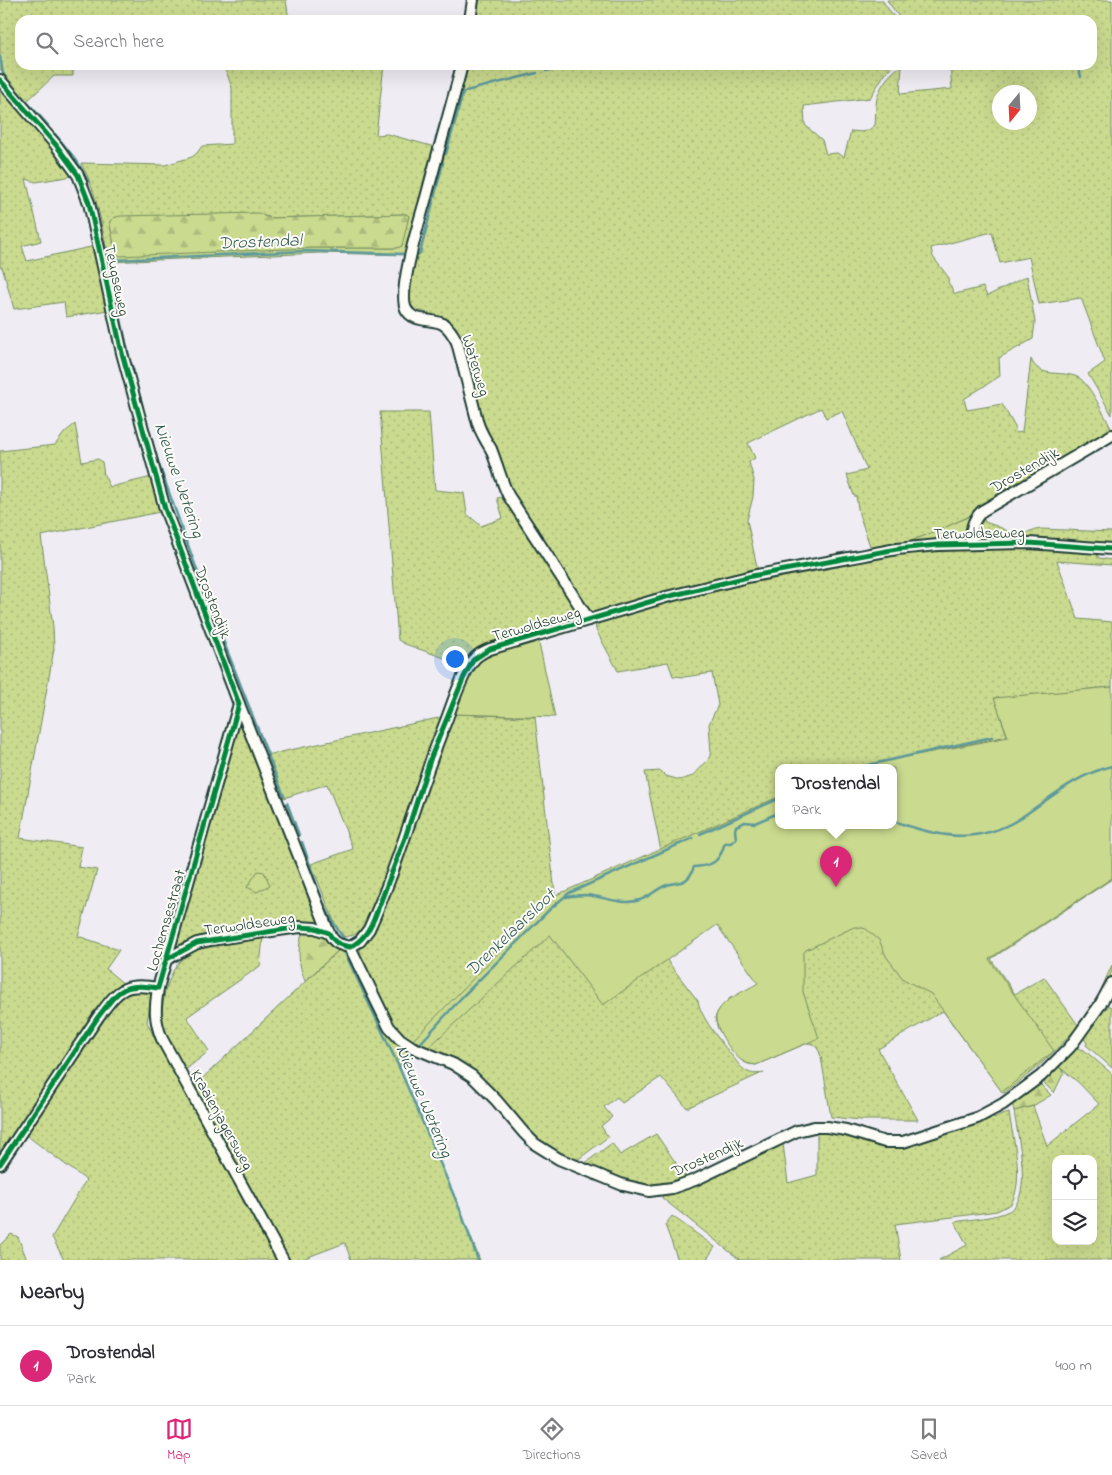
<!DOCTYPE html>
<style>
body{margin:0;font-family:"Indie Flower",sans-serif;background:#f7f7f7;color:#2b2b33}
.controls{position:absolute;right:15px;bottom:15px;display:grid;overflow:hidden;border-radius:10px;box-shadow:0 5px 20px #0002}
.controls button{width:45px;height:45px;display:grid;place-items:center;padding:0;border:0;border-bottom:1px solid #e1e1e2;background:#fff;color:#2b2b33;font:25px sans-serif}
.compass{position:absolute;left:992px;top:85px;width:45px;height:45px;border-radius:50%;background:#fff;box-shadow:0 5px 20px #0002;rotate:198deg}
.you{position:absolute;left:454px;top:658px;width:18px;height:18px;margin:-12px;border:4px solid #fff;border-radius:50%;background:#1a73e8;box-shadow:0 0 0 8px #1a73e833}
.badge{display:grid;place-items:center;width:32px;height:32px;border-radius:50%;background:#db2777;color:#fff;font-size:16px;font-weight:700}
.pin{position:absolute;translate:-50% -41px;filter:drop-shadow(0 1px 2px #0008)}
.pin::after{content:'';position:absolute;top:26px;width:18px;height:15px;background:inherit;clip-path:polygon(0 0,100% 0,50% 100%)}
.popup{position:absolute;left:775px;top:764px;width:122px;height:65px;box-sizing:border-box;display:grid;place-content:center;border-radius:10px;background:#fff;filter:drop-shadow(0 1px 4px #0005);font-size:16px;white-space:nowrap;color:#7c7c81}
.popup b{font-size:19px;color:#2b2b33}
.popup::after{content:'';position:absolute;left:50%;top:100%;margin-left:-10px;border:10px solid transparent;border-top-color:#fff}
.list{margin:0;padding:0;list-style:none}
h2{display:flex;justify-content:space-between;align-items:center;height:65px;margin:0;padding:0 20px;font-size:21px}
h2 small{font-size:16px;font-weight:400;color:#7c7c81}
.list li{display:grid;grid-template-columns:32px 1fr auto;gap:15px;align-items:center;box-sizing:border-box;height:80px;padding:0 20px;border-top:1px solid #e1e1e2}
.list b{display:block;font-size:19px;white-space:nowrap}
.list p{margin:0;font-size:16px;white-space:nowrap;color:#7c7c81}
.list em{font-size:16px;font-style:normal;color:#7c7c81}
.icon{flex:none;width:28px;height:28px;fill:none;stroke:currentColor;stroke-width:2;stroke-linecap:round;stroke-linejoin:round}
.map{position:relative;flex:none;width:1112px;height:1260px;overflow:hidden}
.search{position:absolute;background:#fff;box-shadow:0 5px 20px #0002;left:15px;right:15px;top:15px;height:55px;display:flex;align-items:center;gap:12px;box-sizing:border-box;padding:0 18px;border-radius:15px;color:#7c7c81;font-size:19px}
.sheet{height:145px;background:#fff}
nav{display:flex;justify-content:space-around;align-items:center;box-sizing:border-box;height:70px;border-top:1px solid #e1e1e2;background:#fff;font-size:14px;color:#7c7c81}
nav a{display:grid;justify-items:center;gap:2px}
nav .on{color:#db2777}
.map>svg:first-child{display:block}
</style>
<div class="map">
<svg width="1112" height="1260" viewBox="0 0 1112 1260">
<defs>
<pattern id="grass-dots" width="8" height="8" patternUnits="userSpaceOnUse" patternTransform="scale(1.25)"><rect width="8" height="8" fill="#cada8e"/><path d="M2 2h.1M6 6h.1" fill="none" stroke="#adbc7b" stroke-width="1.8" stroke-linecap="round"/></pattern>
<pattern id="forest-firs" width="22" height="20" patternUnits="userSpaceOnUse" patternTransform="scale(1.25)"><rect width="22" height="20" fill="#cada8e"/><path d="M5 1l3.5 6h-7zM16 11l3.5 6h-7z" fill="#adbc7b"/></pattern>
</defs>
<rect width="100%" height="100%" fill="#efedf3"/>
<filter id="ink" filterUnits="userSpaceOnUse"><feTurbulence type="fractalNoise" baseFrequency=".02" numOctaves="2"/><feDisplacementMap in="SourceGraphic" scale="10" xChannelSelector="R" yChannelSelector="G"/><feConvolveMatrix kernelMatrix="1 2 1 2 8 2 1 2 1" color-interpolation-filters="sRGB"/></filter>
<g filter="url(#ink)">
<!-- grass -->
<g fill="url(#grass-dots)" stroke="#748c61" fill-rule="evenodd">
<polygon points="0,0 286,0 289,20 20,20 20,65 73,65 73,76 54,76 27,101 0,69"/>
<polygon points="476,0 882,0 896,20 473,20"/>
<path d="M887 0H1112V415L1088 374 1105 362 1081 298 1039 304 1029 257 1000 263 992 232 931 248 933 257 949 278 948 282 955 294 983 287 987 296 1027 276 1035 322 1033 339 999 358 1000 376 964 399 967 410 1002 404 1015 427 1016 433 1022 432 1031 359C1039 380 1064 369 1079 378 1090 384 1105 417 1112 430V433L972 515 944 528 906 543 871 549 859 514 856 496H854L847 475 867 470 842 411 826 418 821 408 748 443 755 458 749 462 754 480 753 497 747 520 758 572 592 615 510 490 489 440 478 403 445 321 422 311H414C402 298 412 274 414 258L419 255 460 95 459 92 464 65H893L885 73 870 98 804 106 805 125 822 140 826 154 837 153 844 157 851 131C862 132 867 133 875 125 876 118 875 112 876 105 877 88 889 74 902 65L900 94 952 89 950 65H1092V20H901ZM1000 92H1030V122H1000Z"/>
<path d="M224 65H384L376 135 387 134 435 147 408 255 320 253 109 262C102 229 98 193 81 163L165 165 192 157 197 153 202 146 232 144V88ZM406 214 409 216 397 248H311L116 254 110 225V221L264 216 272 218Z"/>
<polygon points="0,82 61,155 73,176 36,182 26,179 41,241 22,246 27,261 95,246 108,310 66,317 64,302 14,309 2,267 0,267"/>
<polygon points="380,412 429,412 435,490 464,493 467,514 481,526 503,518 497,498 506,496 584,618 464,665 405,644 398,640"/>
<polygon points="75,424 82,462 98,459 102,462 104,475 110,487 152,477 160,512 41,536 53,627 54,649 20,838 82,847 78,867 97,870 78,936 119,950 106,969 125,985 0,1159 0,451 55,445 65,432"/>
<path d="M984 519 985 522C996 526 1009 529 1016 539L1030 531 1041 529 1112 532V545L986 539 979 533C977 527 980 524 984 519Z"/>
<polygon points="1035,547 1095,551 1099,558 1112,560 1112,565 1057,561 1078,619 1112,622 1112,687 995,699 1007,736 856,768 778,768 778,799 661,851 645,772 661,771 666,776 680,780 693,776 708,760 711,753 709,724 718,705 712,673 684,677 673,676 668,662 618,671 596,630 595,621 699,592 868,557 940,551"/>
<polygon points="240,712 320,922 318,925 178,950 174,948"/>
<path d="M453 714 535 717 555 894 559 897 1112 854V879L991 959 1015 994 1044 977 1078 1025 1099 994 1112 965C1112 981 1102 994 1093 1007 1068 1041 1039 1068 1004 1093H1003L943 1011 878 1049 918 1120H861L831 1117 821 1057 819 1051 815 1045 809 1043 805 1044 756 1065 748 1064 741 1060 718 1029 715 1018 718 1011 730 998 772 989 723 915 692 942 680 950 679 948 659 950 698 1001C701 1020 728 1050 740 1066 747 1073 754 1076 764 1072L687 1108 661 1077 622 1103 617 1097 604 1107 612 1117 601 1126 608 1137 576 1161 547 1147 538 1139C513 1112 492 1080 459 1061 438 1049 412 1047 395 1028 389 1020 385 1010 381 1001 374 986 366 971 359 956L360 951Z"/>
<polygon points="443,717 400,838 372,912 361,930 354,935 345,937 339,932 336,926 311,864 353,849 327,784 284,798 267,755"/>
<polygon points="263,937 260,966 187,1017 209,1051 184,1071 167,1037 161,1017 165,991 173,971 179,962 191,951"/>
<path d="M340 949 346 954 352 963 380 1022C389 1035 400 1044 412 1053L399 1066 460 1210 480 1260H351L345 1243 300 1260H290L193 1087Z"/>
<path d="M150 991 151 999 147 1022 154 1037 276 1260H64L52 1237 86 1180 26 1135 117 1001C128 992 137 992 150 991Z"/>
<polygon points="1104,1004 1112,1007 1112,1068 1086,1045 1087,1043 1082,1036"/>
<path d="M1072 1048H1078L1082 1050 1083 1049 1112 1074V1260H939L967 1245 955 1222C970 1219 995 1218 1009 1211 1034 1197 1017 1135 1014 1111L1033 1106 1047 1146 1099 1104 1079 1083 1057 1065ZM1056 1159H1093V1241H1056Z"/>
<path d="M1009 1113C1013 1140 1025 1179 1011 1204L997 1211 953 1217 895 1224 901 1260H740L662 1198 663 1194 686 1188 783 1144 788 1183 817 1175V1133L824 1132 835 1134 872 1143 929 1138Z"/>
<path d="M656 1134 687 1179C678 1181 668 1185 660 1186 633 1187 608 1173 584 1164L612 1143 620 1155Z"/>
<polygon points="672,1216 715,1247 706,1260 678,1260 665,1225"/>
<polygon points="11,1234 18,1237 27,1260 0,1260 0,1245"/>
</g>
<!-- forest -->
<g fill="url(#forest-firs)" stroke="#748c61">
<polygon points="259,213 264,216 272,218 406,214 409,216 402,246 397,248 311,248 120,256 116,254 110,225 110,221 113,218 120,216"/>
<polygon points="972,515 965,537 906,543 944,528"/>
<path d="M303 931C319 932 328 940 340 949L305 981C298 964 297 949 303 931Z"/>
<polygon points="1057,1065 1064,1072 1054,1093 1045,1084 1043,1078"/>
<polygon points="1036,1083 1041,1085 1051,1095 1033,1106 1014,1111 1012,1102"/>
</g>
<!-- green -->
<g fill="#cada8e" stroke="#748c61">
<polygon points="538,638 555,717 453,714 471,668 484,656"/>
<path d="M1112 687V878L989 959 1054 1051 1002 1092 931 994 903 979 886 956 879 940 866 929 859 927H854L806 950 803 954V992L819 1038 756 1065C751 1064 746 1064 741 1060 732 1054 711 1024 717 1013 724 998 744 992 758 983L717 925 603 1005 550 935 428 1048 412 1041 554 896 778 797V826H894V768H850L1008 737 994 698Z"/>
<polygon points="258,871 264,872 270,885 257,892 247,887"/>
</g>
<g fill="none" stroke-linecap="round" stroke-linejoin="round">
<!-- stream -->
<g stroke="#5d999b" stroke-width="2.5">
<polyline points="0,57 3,73 7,80 48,125"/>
<polyline points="756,65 766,65"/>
<polyline points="1078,65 1081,77"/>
<polyline points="546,71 575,65"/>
<polyline points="55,134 77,161 88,181"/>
<polyline points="446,154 463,93 466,91 537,73"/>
<polyline points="105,246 129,356"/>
<polyline points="415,256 420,253 443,163"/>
<polyline points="115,260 304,251 405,254"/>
<polyline points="131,363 134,372"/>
<polyline points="135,380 143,407"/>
<polyline points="145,415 158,462 211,609"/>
<polyline points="215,618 221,635"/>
<polyline points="223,640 284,796"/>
<polyline points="855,768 992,737"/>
<polyline points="287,803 299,835"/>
<path d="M894 821C937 837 977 845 1019 819 1051 798 1073 776 1112 766"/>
<polyline points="700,834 778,799"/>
<path d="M302 842C314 875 323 912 345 940"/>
<path d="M566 897C572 896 579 895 585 895 603 896 622 906 640 900 650 897 657 888 667 885 675 882 683 884 689 877 691 875 692 871 694 867 705 866 715 865 720 855 723 851 723 847 725 843H731L736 839 735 830 736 826 745 822 755 823 778 813"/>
<polyline points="345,953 399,1067 461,1212 478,1260"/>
<polyline points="418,1046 462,997 550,909 569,893 693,838"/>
<polyline points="399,1067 411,1054"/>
</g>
<!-- minor casing -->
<g stroke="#1f3d34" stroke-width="14">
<g id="minor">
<polyline points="470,20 473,0"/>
<path d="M462 65C451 108 438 151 427 194 421 216 397 291 406 309 413 323 432 318 443 324 450 328 454 336 457 342L478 424C481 433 486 441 491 449 497 464 501 480 508 495L589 620"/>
<path d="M0 80 56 145 78 175 89 203 122 353 165 509 239 704 329 933C334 943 339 945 350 947L360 941 369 929C400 862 418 790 446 721 453 703 460 678 472 662 476 655 483 652 490 649L666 597 752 576 897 549 938 545 1029 543 1112 549"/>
<path d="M971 544C971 529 972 521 982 511L1112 435"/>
<path d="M239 704 158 988C155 1008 154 1020 162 1039L283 1260"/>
<polyline points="350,947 389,1027 400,1039 412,1047 453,1064 472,1076 496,1100 524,1133 535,1144 559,1159 623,1185 649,1191 672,1188 695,1180 797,1131 814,1127 827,1127 846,1130 885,1142 903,1142 977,1118 1003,1104 1041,1076 1070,1047 1100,1005 1112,983"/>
<polyline points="167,959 197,943 210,940 300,927 315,928 329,933"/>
<path d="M0 1164 98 1017C119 990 122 982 158 988"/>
</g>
</g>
<!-- minor -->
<use href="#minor" stroke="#fdfcf7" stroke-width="10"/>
<!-- cycleway casing -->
<g stroke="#fdfcf7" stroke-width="8">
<g id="cycleway">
<path d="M0 80 56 145 78 175 89 203 122 353 165 509 239 704 158 988C122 982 119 990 98 1017L0 1164"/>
<path d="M167 959 197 943 300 927 315 928 329 933C334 943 339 945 350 947 362 941 368 932 374 919L405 838 431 757 464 677 473 660 490 649 666 597 752 576 897 549 938 545 1029 543 1112 549"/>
</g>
</g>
<!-- cycleway -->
<use href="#cycleway" stroke="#00873e" stroke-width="5"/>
</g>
</g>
<g text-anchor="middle" stroke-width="4" stroke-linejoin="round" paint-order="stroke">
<!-- street labels -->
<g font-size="16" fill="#1f3d34" stroke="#fdfcf7">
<text transform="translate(118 280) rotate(78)" y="6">Teugseweg</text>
<text transform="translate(477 365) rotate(73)" y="6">Waterweg</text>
<text transform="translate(1024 469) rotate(-30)" y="6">Drostendijk</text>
<text transform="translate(979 532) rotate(-1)" y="6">Terwoldseweg</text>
<text transform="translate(214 602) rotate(69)" y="6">Drostendijk</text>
<text transform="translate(536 623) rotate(-16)" y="6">Terwoldseweg</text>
<text transform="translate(165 920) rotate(-74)" y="6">Lochemsestraat</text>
<text transform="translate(249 923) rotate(-8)" y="6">Terwoldseweg</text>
<text transform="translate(223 1119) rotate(61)" y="6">Kraaienjagersweg</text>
<text transform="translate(707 1156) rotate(-24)" y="6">Drostendijk</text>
</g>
<!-- water labels -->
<g font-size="18" font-style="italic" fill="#345c56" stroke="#fdfcf7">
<text transform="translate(260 241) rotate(-2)" y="6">Drostendal</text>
<text transform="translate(180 480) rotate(71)" y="6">Nieuwe Wetering</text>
<text transform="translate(510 932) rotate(-44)" y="6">Drenkelaarsloot</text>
<text transform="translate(425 1101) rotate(67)" y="6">Nieuwe Wetering</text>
</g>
</g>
</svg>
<div class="controls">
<button><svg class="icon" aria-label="locate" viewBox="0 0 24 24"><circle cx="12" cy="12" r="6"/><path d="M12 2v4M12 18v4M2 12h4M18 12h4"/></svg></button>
<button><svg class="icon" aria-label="layers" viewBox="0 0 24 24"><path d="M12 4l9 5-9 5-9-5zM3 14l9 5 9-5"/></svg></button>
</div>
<svg class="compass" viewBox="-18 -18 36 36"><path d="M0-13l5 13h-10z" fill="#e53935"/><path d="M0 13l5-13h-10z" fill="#7c7c81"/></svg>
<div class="you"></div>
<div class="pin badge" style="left:836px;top:887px">1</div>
<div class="popup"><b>Drostendal</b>Park</div>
<div class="search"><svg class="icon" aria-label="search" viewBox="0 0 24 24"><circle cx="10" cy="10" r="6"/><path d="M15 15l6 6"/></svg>Search here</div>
</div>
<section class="sheet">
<h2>Nearby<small></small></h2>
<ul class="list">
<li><span class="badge">1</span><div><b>Drostendal</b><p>Park</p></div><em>400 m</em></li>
</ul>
</section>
<nav>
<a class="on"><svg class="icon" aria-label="map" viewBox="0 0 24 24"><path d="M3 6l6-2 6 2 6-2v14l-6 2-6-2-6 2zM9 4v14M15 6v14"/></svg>Map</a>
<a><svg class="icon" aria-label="directions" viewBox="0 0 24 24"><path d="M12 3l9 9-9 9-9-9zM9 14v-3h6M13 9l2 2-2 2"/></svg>Directions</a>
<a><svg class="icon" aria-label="saved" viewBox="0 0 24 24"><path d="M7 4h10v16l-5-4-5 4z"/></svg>Saved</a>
</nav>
